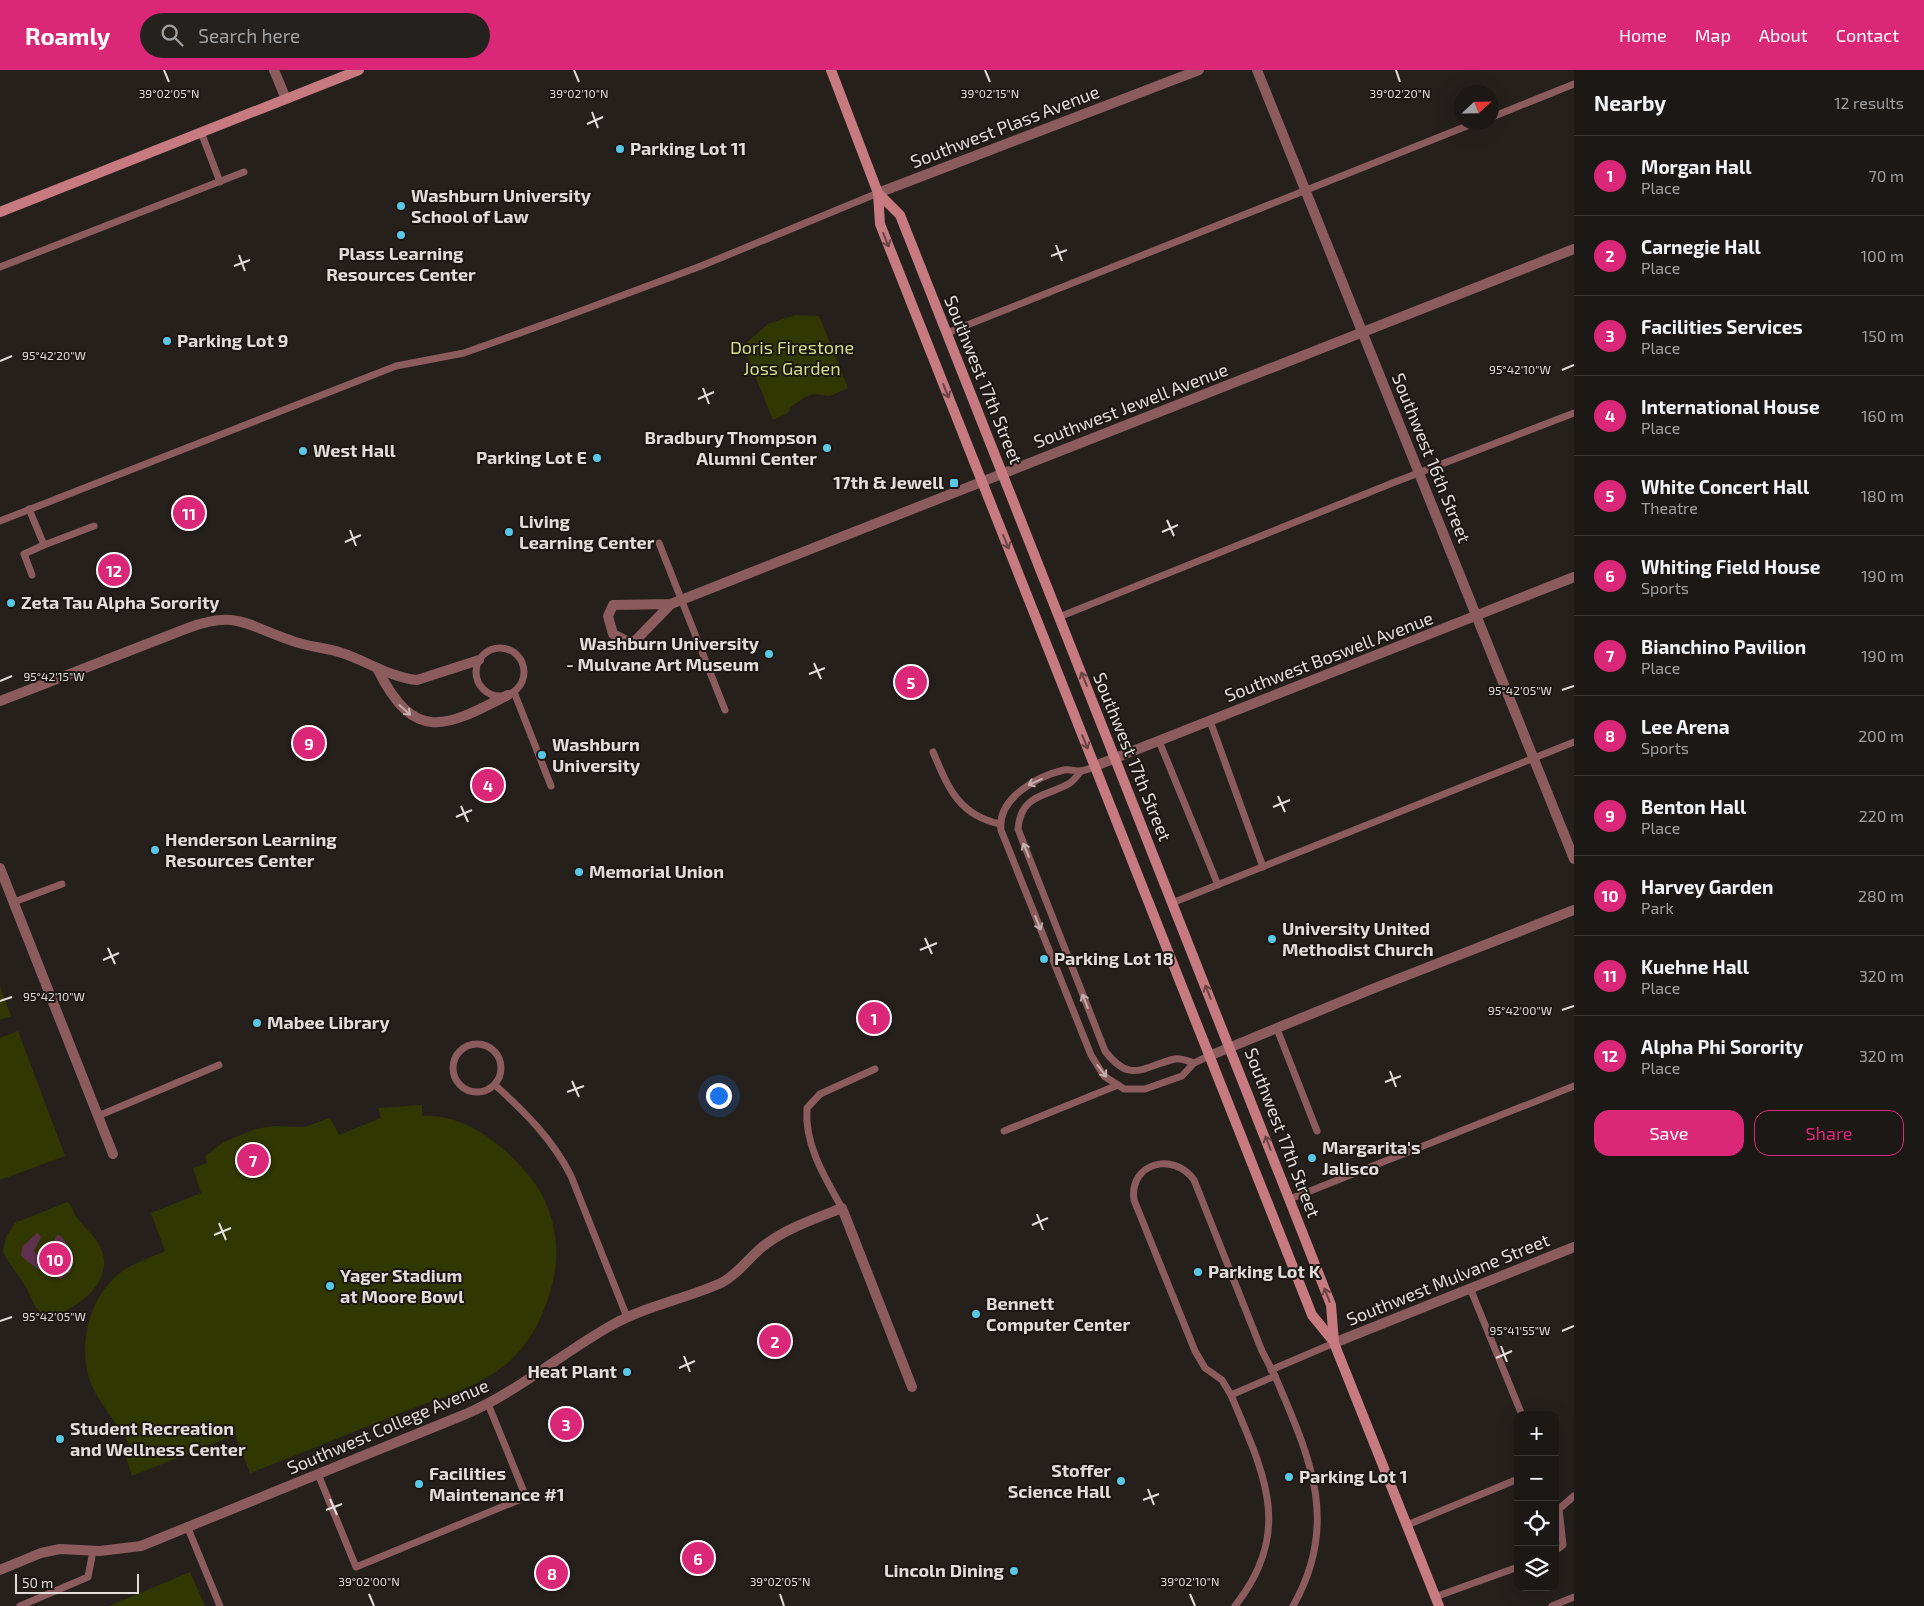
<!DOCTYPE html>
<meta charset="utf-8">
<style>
body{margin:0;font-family:"Exo 2",sans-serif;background:#25211f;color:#f1f3f6}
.controls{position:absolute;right:15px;bottom:15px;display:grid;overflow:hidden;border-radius:10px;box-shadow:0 5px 20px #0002}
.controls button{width:45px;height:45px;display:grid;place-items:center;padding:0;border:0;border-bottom:1px solid #3a3735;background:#1c1816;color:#f1f3f6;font:25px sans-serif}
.compass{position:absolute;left:1454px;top:15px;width:45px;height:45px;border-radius:50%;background:#1c1816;box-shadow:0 5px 20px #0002;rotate:68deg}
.scale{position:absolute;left:15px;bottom:12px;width:124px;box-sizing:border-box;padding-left:5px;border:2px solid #e1dddb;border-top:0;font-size:14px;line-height:18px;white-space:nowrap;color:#e1dddb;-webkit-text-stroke:4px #1d1714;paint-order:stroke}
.you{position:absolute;left:718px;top:1025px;width:18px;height:18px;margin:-12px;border:4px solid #fff;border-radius:50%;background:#1a73e8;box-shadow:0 0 0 8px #1a73e833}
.badge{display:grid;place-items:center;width:32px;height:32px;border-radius:50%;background:#db2777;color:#fff;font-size:16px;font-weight:700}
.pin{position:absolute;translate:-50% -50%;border:2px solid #fff;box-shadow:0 1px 5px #0006}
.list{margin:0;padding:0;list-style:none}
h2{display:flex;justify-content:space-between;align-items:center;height:65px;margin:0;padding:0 20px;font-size:21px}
h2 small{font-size:16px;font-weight:400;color:#a0a0a1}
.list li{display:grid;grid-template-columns:32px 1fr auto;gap:15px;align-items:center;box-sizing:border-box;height:80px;padding:0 20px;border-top:1px solid #3a3735}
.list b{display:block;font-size:19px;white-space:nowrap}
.list p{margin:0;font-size:16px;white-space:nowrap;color:#a0a0a1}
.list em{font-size:16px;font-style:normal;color:#a0a0a1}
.actions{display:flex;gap:10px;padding:15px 20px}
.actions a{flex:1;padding:11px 0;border:1px solid #db2777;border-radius:15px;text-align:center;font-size:18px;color:#db2777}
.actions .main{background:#db2777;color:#fff}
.icon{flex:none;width:28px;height:28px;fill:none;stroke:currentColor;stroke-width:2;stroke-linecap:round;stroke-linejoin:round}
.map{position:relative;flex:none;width:1574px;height:1536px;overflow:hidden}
header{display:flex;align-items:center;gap:30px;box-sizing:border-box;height:70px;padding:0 25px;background:#db2777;color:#fff}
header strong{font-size:24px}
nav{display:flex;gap:28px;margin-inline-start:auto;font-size:18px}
.search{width:350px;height:45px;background:#25211f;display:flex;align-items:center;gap:12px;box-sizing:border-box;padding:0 18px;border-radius:28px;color:#a0a0a1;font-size:19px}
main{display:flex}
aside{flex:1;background:#1c1816}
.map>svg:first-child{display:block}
</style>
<header>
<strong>Roamly</strong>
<div class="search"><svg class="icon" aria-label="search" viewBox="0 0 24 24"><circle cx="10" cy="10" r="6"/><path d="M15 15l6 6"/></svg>Search here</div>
<nav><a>Home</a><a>Map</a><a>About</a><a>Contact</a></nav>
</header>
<main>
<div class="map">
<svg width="1574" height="1536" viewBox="0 0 1574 1536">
<rect width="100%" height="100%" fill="#26201d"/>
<!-- green -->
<g fill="#303701">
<polygon points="795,245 819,246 848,318 830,326 814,324 805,327 791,337 788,343 773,350 743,276 768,254"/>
<polygon points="0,916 11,946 0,950"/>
<polygon points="18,961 65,1086 0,1110 0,968"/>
<path d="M422 1035V1046C465 1043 505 1076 530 1107 551 1132 560 1169 555 1200 550 1231 537 1262 516 1285 485 1317 438 1328 398 1344 349 1364 299 1384 250 1403L235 1365 132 1406 126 1387 130 1376C120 1356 103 1339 93 1318 77 1283 86 1235 114 1208 128 1194 148 1189 165 1181L151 1143 201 1123 193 1098 207 1093 205 1086 224 1072 255 1059 273 1056 305 1057 330 1048 339 1065 381 1048 378 1038Z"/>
<path d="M67 1132C74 1136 72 1142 77 1148 87 1161 101 1170 104 1189 107 1218 70 1246 44 1245L36 1238 26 1217 6 1188 3 1181 6 1167 15 1153Z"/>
<polygon points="190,1502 205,1536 109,1536"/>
</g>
<!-- water -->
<path fill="#5f314f" d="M37 1163 41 1167 34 1181 40 1189 46 1188 57 1165 61 1166C69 1175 73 1183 73 1194L70 1202 60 1209C47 1204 30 1196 21 1185L22 1177Z"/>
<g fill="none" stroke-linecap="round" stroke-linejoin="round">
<!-- lane -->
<g stroke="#8b5b5e" stroke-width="7">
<polyline points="1492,47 1574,14"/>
<polyline points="201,62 220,112"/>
<polyline points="0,197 244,102"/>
<polyline points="947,263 1477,52"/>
<polyline points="29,439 44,475 94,456"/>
<polyline points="0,451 396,296 464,283 567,246 701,196 878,123"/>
<polyline points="659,473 725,640"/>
<polyline points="32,505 24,484 44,475"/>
<polyline points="1059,547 1395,412 1574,343"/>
<circle cx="500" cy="602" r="24"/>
<polyline points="514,622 551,716"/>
<polyline points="1210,651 1263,797"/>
<polyline points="1159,671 1218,815"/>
<path d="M933 682C948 717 958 745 1000 754"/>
<path d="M1095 696C1091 698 1085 701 1080 701 1075 701 1070 699 1064 700 1038 706 997 728 1001 760L1091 985 1104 1006 1124 1019H1145L1182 1006 1194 993 1209 986"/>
<path d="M1081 701C1078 705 1074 710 1070 713 1047 727 1021 723 1018 759L1105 981C1131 1015 1143 996 1175 989 1180 988 1188 991 1194 993"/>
<polyline points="14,832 62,814"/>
<polyline points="1172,833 1574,672"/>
<polyline points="1277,959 1317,1061"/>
<circle cx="477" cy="998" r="24"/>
<path d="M495 1015C525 1042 553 1070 571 1106L627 1247"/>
<polyline points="98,1046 219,995"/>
<polyline points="1004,1061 1118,1015"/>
<polyline points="1290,1129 1574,1016"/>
<path d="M842 1138C825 1108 804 1074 807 1038L820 1024 875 999"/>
<polyline points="1470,1218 1522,1345"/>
<polyline points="1271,1300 1334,1273"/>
<path d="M1231 1325 1222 1310 1205 1298 1195 1281 1134 1130C1129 1093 1173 1081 1194 1110L1262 1281 1275 1306"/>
<polyline points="318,1404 356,1497 526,1427 488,1334"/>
<polyline points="1407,1455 1518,1409"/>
<polyline points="187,1456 220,1536"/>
<polyline points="1555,1481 1563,1475 1559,1439 1574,1426"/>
<polyline points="1435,1527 1518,1497"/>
<polyline points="20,1536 88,1507 93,1481"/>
<path d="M1235 1536C1295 1460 1263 1402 1231 1325L1275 1306C1309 1386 1341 1452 1293 1536"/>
<polyline points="1552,1536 1574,1527"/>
</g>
<!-- street -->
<g stroke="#8b5b5e" stroke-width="10">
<polyline points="274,0 286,29"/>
<polyline points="1257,0 1574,789"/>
<polyline points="878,123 1199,0"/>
<polyline points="671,534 636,570 628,572 613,564 608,546 613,535 671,534 1574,179"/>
<path d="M378 600C415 674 446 657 508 625"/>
<path d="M0 631 188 558C236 540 246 555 290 570 306 577 325 577 342 583 367 591 389 607 417 610L479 590"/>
<polyline points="1095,696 1574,507"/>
<polyline points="0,798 113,1084"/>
<polyline points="1209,986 1372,919 1574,840"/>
<polyline points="1334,1273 1574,1177"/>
<path d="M0 1500 41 1483 60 1479 100 1481 141 1476 466 1344C519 1321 562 1283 612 1255 646 1236 685 1229 721 1213 737 1205 747 1190 761 1178 784 1159 814 1149 842 1138L912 1317"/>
</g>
<!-- secondary -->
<g stroke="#c77b80" stroke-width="10">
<polyline points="831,0 878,123 880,154 1312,1245 1334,1272"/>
<polyline points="878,123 900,145 1331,1235 1334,1273 1439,1536"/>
<polyline points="0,142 359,0"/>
</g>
</g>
<!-- one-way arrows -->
<defs><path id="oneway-shaft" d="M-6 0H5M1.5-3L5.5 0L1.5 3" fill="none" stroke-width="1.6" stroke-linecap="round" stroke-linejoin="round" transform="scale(1.25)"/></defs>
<g stroke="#694445">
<use href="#oneway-shaft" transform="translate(886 170) rotate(68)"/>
<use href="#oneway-shaft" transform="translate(946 321) rotate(68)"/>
<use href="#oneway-shaft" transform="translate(1006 472) rotate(68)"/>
<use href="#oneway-shaft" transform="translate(1084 609) rotate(-112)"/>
<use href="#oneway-shaft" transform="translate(1085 672) rotate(68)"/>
<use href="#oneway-shaft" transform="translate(1208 922) rotate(-112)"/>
<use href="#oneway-shaft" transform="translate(1268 1073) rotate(-111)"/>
<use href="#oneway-shaft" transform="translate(1327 1225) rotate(-111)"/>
</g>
<g stroke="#c3b0af">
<use href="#oneway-shaft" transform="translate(405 640) rotate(42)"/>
<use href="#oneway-shaft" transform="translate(1035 712) rotate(156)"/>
<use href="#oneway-shaft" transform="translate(1026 780) rotate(-112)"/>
<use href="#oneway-shaft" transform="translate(1038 853) rotate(68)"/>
<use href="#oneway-shaft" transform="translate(1085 931) rotate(-112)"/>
<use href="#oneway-shaft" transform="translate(1102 1001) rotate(52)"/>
</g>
<!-- ticks -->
<path fill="none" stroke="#e1dddb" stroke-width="2" d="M164 0 169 12M574 0 579 12M985 0 990 12M1396 0 1400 12M592 42 598 58M587 54 603 47M1056 175 1062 191M239 185 245 201M1051 186 1067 180M234 196 250 190M0 291 12 286M1562 300 1574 295M703 318 709 334M698 329 714 322M1167 450 1174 466M350 460 356 476M1162 462 1178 455M345 472 361 465M814 593 821 609M809 604 825 598M0 611 12 606M1562 620 1574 616M1278 726 1285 742M461 736 468 752M1273 737 1290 730M456 747 472 740M925 868 932 884M108 878 115 894M920 880 937 873M103 890 119 883M0 931 12 927M1562 940 1574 936M1390 1001 1396 1017M572 1011 579 1027M1385 1012 1401 1006M567 1022 584 1016M1037 1144 1043 1160M219 1153 226 1170M1032 1155 1048 1148M214 1165 231 1158M0 1251 12 1247M1562 1261 1574 1256M1501 1276 1507 1292M684 1286 690 1302M1496 1288 1512 1281M679 1298 695 1291M1148 1419 1154 1435M330 1429 337 1445M1143 1430 1159 1424M326 1440 342 1434M369 1524 374 1536M780 1524 784 1536M1190 1524 1195 1536"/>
<!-- markers -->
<g fill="#5ac8e5" stroke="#1d1714" stroke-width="2">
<circle cx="620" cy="79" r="5"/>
<circle cx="401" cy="136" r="5"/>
<circle cx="401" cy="165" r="5"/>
<circle cx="167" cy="271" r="5"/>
<circle cx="827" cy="378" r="5"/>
<circle cx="303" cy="381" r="5"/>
<circle cx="597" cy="388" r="5"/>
<rect x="949" y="408" width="10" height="10" rx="2.5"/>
<circle cx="509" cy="462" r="5"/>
<circle cx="11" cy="533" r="5"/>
<circle cx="769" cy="584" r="5"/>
<circle cx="542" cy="685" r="5"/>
<circle cx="155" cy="780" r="5"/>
<circle cx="579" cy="802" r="5"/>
<circle cx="1272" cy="869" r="5"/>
<circle cx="1044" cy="889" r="5"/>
<circle cx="257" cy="953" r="5"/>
<circle cx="1312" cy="1088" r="5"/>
<circle cx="1198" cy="1202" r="5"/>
<circle cx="330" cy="1216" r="5"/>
<circle cx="976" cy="1244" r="5"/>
<circle cx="627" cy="1302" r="5"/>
<circle cx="60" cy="1369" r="5"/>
<circle cx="1289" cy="1407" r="5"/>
<circle cx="1121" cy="1411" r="5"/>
<circle cx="419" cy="1414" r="5"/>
<circle cx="1014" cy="1501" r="5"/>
</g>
<g text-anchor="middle" stroke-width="4" stroke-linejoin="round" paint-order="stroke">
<!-- street labels -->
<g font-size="18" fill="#e1dddb" stroke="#1d1714">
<text transform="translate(1005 57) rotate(-21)" y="6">Southwest Plass Avenue</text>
<text transform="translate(983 310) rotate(68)" y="6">Southwest 17th Street</text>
<text transform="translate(1131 336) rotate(-21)" y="6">Southwest Jewell Avenue</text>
<text transform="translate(1431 388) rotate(68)" y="6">Southwest 16th Street</text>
<text transform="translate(1329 587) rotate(-21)" y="6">Southwest Boswell Avenue</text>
<text transform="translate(1132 687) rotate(68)" y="6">Southwest 17th Street</text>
<text transform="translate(1282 1063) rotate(69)" y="6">Southwest 17th Street</text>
<text transform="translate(1448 1210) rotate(-22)" y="6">Southwest Mulvane Street</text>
<text transform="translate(388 1357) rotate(-23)" y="6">Southwest College Avenue</text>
</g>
<!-- poi labels -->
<g font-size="18" font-weight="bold" fill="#e1dddb" stroke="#1d1714" text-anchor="start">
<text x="630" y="85">Parking Lot 11</text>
<text x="411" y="132">Washburn University<tspan x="411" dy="21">School of Law</tspan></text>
<text x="401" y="190" text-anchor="middle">Plass Learning<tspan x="401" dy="21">Resources Center</tspan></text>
<text x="177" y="277">Parking Lot 9</text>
<text x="817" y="374" text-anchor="end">Bradbury Thompson<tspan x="817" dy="21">Alumni Center</tspan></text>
<text x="313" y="387">West Hall</text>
<text x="587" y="394" text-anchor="end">Parking Lot E</text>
<text x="944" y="419" text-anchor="end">17th &amp; Jewell</text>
<text x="519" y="458">Living<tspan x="519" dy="21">Learning Center</tspan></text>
<text x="21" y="539">Zeta Tau Alpha Sorority</text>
<text x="759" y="580" text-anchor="end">Washburn University<tspan x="759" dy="21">- Mulvane Art Museum</tspan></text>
<text x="552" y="681">Washburn<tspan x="552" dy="21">University</tspan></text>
<text x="165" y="776">Henderson Learning<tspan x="165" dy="21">Resources Center</tspan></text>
<text x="589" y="808">Memorial Union</text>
<text x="1282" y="865">University United<tspan x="1282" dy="21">Methodist Church</tspan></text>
<text x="1054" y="895">Parking Lot 18</text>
<text x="267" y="959">Mabee Library</text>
<text x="1322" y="1084">Margarita's<tspan x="1322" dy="21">Jalisco</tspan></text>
<text x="1208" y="1208">Parking Lot K</text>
<text x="340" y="1212">Yager Stadium<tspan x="340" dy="21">at Moore Bowl</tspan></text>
<text x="986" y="1240">Bennett<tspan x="986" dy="21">Computer Center</tspan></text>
<text x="617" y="1308" text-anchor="end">Heat Plant</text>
<text x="70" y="1365">Student Recreation<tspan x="70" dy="21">and Wellness Center</tspan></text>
<text x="1111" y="1407" text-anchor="end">Stoffer<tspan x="1111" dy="21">Science Hall</tspan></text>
<text x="429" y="1410">Facilities<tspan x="429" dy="21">Maintenance #1</tspan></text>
<text x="1299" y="1413">Parking Lot 1</text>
<text x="1004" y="1507" text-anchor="end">Lincoln Dining</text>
</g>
<!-- park labels -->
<g font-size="18" fill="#d0df8a" stroke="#1d1714">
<text x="792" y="284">Doris Firestone<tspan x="792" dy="21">Joss Garden</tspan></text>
</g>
</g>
<g font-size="12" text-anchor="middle" fill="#e1dddb" stroke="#1d1714" stroke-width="4" stroke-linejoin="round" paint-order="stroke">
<text x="169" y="28">39°02'05"N</text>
<text x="579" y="28">39°02'10"N</text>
<text x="990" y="28">39°02'15"N</text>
<text x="1400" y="28">39°02'20"N</text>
<text x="54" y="290">95°42'20"W</text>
<text x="1520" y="304">95°42'10"W</text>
<text x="54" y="611">95°42'15"W</text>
<text x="1520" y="625">95°42'05"W</text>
<text x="54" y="931">95°42'10"W</text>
<text x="1520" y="945">95°42'00"W</text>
<text x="54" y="1251">95°42'05"W</text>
<text x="1520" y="1265">95°41'55"W</text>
<text x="369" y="1516">39°02'00"N</text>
<text x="780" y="1516">39°02'05"N</text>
<text x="1190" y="1516">39°02'10"N</text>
</g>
</svg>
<div class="controls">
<button>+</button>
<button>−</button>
<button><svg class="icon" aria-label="locate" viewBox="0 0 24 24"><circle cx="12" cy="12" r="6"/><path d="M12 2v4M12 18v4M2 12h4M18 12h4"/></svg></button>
<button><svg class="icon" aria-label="layers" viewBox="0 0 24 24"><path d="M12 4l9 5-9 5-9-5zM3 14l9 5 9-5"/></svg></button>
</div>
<svg class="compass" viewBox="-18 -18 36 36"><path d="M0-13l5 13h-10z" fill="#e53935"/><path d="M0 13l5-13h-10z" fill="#a0a0a1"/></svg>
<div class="scale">50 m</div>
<div class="you"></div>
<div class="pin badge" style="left:874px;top:948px">1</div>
<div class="pin badge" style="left:775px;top:1271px">2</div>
<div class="pin badge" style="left:566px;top:1354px">3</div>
<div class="pin badge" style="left:488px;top:715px">4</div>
<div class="pin badge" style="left:911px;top:612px">5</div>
<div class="pin badge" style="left:698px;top:1488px">6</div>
<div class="pin badge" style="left:253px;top:1090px">7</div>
<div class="pin badge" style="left:552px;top:1503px">8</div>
<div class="pin badge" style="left:309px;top:673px">9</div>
<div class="pin badge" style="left:55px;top:1189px">10</div>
<div class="pin badge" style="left:189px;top:443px">11</div>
<div class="pin badge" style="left:114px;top:500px">12</div>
</div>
<aside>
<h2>Nearby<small>12 results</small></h2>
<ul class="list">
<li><span class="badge">1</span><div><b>Morgan Hall</b><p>Place</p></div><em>70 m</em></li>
<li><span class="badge">2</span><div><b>Carnegie Hall</b><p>Place</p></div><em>100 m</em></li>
<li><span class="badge">3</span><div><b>Facilities Services</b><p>Place</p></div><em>150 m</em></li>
<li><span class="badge">4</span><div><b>International House</b><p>Place</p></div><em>160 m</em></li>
<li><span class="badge">5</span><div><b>White Concert Hall</b><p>Theatre</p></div><em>180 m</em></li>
<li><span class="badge">6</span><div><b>Whiting Field House</b><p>Sports</p></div><em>190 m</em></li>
<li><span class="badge">7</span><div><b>Bianchino Pavilion</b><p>Place</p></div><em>190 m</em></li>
<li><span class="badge">8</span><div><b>Lee Arena</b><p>Sports</p></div><em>200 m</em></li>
<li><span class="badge">9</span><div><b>Benton Hall</b><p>Place</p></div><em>220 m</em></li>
<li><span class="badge">10</span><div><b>Harvey Garden</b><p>Park</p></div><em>280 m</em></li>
<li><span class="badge">11</span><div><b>Kuehne Hall</b><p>Place</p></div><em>320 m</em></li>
<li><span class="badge">12</span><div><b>Alpha Phi Sorority</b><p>Place</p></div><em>320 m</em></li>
</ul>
<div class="actions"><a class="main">Save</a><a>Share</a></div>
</aside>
</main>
